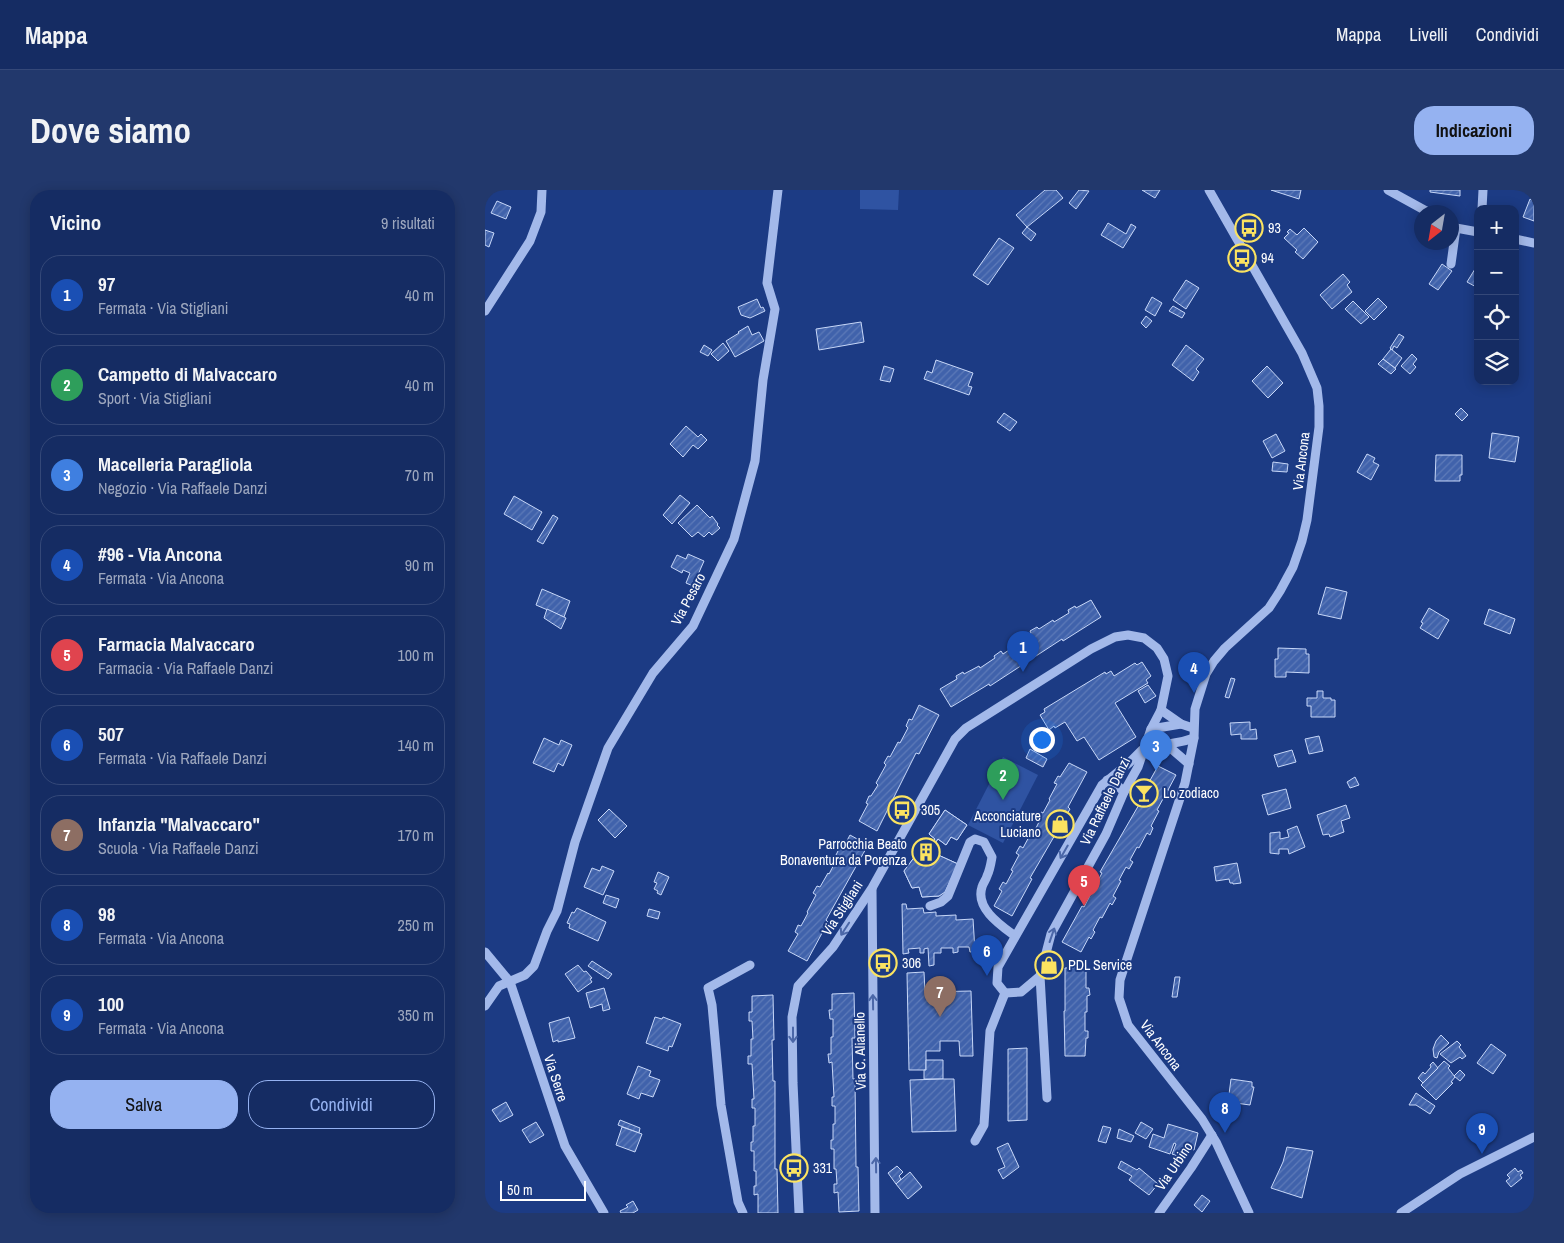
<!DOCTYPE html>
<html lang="it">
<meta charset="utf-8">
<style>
body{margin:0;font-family:"Archivo Narrow",sans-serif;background:#22386c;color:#f1f3f6}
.controls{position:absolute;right:15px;top:15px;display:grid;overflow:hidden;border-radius:10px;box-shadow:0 2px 12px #0003}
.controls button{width:45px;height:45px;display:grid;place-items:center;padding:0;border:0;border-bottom:1px solid #344878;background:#152c63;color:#f1f3f6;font:25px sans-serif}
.compass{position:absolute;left:929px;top:15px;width:45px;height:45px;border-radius:50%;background:#152c63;box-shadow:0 2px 12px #0003;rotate:211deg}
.scale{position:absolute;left:15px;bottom:12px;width:86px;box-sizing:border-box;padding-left:5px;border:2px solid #fff;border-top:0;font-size:14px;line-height:18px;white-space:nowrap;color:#fff;-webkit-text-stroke:4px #1c3b84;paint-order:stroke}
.you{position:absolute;left:556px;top:549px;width:18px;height:18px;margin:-12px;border:4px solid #fff;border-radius:50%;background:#1a73e8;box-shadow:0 0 0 8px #1a73e833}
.badge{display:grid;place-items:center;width:32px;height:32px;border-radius:50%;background:#95b2f1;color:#fff;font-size:16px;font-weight:700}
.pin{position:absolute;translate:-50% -41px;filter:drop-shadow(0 1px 2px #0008)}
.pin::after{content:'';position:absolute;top:26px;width:18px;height:15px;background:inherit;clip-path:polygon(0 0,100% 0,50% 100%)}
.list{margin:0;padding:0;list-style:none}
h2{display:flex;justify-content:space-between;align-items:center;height:65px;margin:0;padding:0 20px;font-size:21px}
h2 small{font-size:16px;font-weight:400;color:#9da7be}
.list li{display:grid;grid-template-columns:32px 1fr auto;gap:15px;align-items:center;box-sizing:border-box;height:80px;margin:0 10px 10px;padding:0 10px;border:1px solid #344878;border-radius:20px}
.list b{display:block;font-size:19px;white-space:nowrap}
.list p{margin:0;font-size:16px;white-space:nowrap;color:#9da7be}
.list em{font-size:16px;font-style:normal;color:#9da7be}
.actions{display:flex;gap:10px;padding:15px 20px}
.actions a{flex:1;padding:11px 0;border:1px solid #95b2f1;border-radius:20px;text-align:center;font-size:18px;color:#95b2f1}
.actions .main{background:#95b2f1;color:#111}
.icon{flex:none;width:28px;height:28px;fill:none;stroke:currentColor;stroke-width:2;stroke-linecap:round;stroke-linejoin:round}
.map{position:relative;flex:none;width:1049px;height:1023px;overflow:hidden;border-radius:20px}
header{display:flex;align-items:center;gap:30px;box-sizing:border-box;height:70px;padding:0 25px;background:#152c63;border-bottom:1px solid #344878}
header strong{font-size:24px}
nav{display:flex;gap:28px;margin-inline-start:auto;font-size:18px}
.intro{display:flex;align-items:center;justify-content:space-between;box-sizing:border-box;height:120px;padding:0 30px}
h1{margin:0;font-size:35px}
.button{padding:12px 22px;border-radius:20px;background:#95b2f1;color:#111;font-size:18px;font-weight:700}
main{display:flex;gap:30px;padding:0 30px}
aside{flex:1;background:#152c63;border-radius:20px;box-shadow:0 2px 12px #0003}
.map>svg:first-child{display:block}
</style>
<header>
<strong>Mappa</strong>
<nav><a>Mappa</a><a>Livelli</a><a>Condividi</a></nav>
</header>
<div class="intro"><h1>Dove siamo</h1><a class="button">Indicazioni</a></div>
<main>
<aside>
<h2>Vicino<small>9 risultati</small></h2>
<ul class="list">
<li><span class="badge" style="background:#1a4fb4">1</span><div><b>97</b><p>Fermata · Via Stigliani</p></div><em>40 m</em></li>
<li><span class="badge" style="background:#2e9e5b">2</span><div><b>Campetto di Malvaccaro</b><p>Sport · Via Stigliani</p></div><em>40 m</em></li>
<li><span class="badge" style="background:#3f7fe0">3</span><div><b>Macelleria Paragliola</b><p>Negozio · Via Raffaele Danzi</p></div><em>70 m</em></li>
<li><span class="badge" style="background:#1a4fb4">4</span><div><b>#96 - Via Ancona</b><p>Fermata · Via Ancona</p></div><em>90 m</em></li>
<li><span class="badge" style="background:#e0444e">5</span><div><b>Farmacia Malvaccaro</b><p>Farmacia · Via Raffaele Danzi</p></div><em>100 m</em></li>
<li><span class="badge" style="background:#1a4fb4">6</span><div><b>507</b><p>Fermata · Via Raffaele Danzi</p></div><em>140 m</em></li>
<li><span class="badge" style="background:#8d6e63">7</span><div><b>Infanzia &quot;Malvaccaro&quot;</b><p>Scuola · Via Raffaele Danzi</p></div><em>170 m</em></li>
<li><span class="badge" style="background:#1a4fb4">8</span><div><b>98</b><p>Fermata · Via Ancona</p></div><em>250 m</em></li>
<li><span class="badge" style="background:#1a4fb4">9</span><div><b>100</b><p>Fermata · Via Ancona</p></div><em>350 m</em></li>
</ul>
<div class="actions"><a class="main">Salva</a><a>Condividi</a></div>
</aside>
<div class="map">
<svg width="1049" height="1023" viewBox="0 0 1049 1023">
<defs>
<pattern id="building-hatch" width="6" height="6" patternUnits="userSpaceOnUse" patternTransform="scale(1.25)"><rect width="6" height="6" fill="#4062ab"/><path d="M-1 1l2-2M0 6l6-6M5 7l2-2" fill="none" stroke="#5d7ab8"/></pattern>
</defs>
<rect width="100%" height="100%" fill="#1c3b84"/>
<!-- garden -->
<g fill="#2f53a2">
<polygon points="375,0 414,0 413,20 375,19"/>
<polygon points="518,567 553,585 518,653 483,635"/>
</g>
<!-- building -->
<g fill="url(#building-hatch)" stroke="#c7d7f8">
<polygon points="560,0 571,0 578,8 542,37 531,25"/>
<polygon points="594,0 604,1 591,19 584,13"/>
<polygon points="657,0 675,0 670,8"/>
<polygon points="786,0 816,0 814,9"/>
<polygon points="945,0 975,0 975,6 945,2"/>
<polygon points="1045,9 1049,11 1049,31 1038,27"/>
<polygon points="12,11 26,17 21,29 6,23"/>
<polygon points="623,33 641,44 646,34 651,37 638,58 616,45"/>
<polygon points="542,37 551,44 546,51 537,43"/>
<polygon points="819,38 833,52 818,69 810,62 812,60 799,48 804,43 802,42 805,39 812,45"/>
<polygon points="0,40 9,43 4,57 0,55"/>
<polygon points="514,48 529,58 503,95 488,85"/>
<polygon points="957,74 967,81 953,100 944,94"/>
<polygon points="990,79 993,80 993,98 982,92"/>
<polygon points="858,84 865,92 862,95 867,102 847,119 835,105"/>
<polygon points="701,90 714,98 701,119 688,110"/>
<polygon points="667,107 677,113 670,126 660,120"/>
<polygon points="893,108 902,117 889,130 880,121"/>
<polygon points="272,109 276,118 278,117 280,121 265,128 256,125 253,117"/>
<polygon points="868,111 884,127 876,134 860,119"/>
<polygon points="688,116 700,123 697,128 684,121"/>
<polygon points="661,126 667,131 661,138 656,133"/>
<polygon points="376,132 379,152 334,160 331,139"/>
<polygon points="263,136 267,145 274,142 279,151 250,167 241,151 254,143 253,142"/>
<polygon points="914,144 919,147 912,158 909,156 907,160 905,158"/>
<polygon points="238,153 244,161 233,171 226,164"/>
<polygon points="219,155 227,160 223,166 215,162"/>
<polygon points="701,155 719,169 711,179 714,182 708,191 687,175"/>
<polygon points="906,159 917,168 910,178 898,169"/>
<polygon points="927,164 932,169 928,174 931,177 925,184 916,176"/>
<polygon points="898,169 911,179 906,184 893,174"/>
<polygon points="451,170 488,183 483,196 487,197 484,205 439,189 442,181 447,183"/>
<polygon points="399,176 409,179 405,192 395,190"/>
<polygon points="782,176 798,193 783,208 767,191"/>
<polygon points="976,218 983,225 977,231 970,224"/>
<polygon points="519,223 532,232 525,241 512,232"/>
<polygon points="201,236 213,247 216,244 222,250 213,259 208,255 198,267 185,254"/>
<polygon points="1007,243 1034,247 1030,272 1004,268"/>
<polygon points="791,244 800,261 787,268 778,251"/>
<polygon points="882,264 890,268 888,272 894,275 886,290 872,282"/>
<polygon points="951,265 977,265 977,285 975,285 975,291 950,291"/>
<polygon points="788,272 803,274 802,282 787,281"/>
<polygon points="195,305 205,313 187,334 178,325"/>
<polygon points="29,306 57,322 47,340 19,324"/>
<polygon points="212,315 225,328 227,326 233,334 232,335 235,338 227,345 224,342 219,347 213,342 207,347 193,333"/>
<polygon points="68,325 73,328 58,354 52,351"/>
<polygon points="203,364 219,371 208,396 201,393 205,383 198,380 197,383 186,377 192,365 201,369"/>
<polygon points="841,397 862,402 856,429 833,424"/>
<polygon points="57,399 85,411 79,427 51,415"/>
<polygon points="606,410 616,427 578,451 577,449 505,496 504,494 466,517 455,499 472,489 471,486 478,482 479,484 494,476 495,478 510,468 509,466 516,461 518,464 530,456 546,443 545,441 552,437 554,439 568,430 569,432 584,423 583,420 590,416 591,418"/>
<polygon points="944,418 964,430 953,449 935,438 938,433 936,432"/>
<polygon points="62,419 81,428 76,439 59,428"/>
<polygon points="1004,419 1030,429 1025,444 999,434"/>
<polygon points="793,458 821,459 821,464 824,464 824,483 801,482 801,487 790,487 790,469 793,469"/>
<polygon points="657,472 666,486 661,490 663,493 630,513 651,547 614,570 599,547 592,551 580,532 570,538 569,536 564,540 555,525 560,522 559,519 620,482 621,484 626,481 629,486 650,473 652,475"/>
<polygon points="746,488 750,489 744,508 740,507"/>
<polygon points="663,495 671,506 660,513 653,501"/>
<polygon points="832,501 838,501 838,508 846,508 846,510 850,510 850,527 826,527 826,516 822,516 822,508 832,508"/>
<polygon points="434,515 454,525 434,564 431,563 392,641 374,631 383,614 381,613 384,606 386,606 393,595 391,593 401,575 399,573 403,566 405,567 413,552 415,553 423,538 421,536 424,529 427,530"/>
<polygon points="765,532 765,540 771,539 772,549 756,549 756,544 746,545 745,533"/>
<polygon points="834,546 838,561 824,564 820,549"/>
<polygon points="59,548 74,555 76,550 87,555 78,576 73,573 69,582 48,573"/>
<polygon points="545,559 562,569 558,577 541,568"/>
<polygon points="807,560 811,572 793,577 789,565"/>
<polygon points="584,573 602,582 583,617 585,619 545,688 547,689 527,726 509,716 517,701 514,699 518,692 521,694 528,681 526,680 534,665 531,663 535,656 538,658 546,643 548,644 555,630 552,629 556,622 558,623 565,610 564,609 572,594 569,593 573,586 575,587"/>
<polygon points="673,576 691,585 683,600 686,601 682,608 679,607 672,620 674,621 666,636 668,638 665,645 662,643 654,658 652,657 645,670 648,672 644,679 641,677 634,690 636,691 628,706 631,708 627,715 625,713 617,728 615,727 608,740 610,742 606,749 604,747 596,762 577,752 597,716 599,717 617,683 615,682 655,613 653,612"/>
<polygon points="870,587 874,595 865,598 862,592"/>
<polygon points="801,599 806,618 783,625 777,605"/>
<polygon points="861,615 865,628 856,631 859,642 845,647 844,644 838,645 832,625"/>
<polygon points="124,619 142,636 130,648 113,630"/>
<polygon points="460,620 482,635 472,650 466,647 461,655 453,649 447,657 449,658 448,661 451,664 473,674 460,702 454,706 437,707 434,697 427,698 419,681 440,653 444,656 450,649 444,644"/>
<polygon points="460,620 482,635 472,650 466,647 461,655 453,649 447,657 449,658 448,661 451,664 473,674 460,702 454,706 437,707 434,697 427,698 419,681 440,653 444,656 450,649 444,644"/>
<polygon points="812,636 820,657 804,664 803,659 794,659 794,664 785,663 785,643 795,642 795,649 804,647 802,640"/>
<polygon points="365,645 383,655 341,730 343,732 322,771 303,761 313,744 310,742 313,735 316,736 323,723 322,722 331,705 328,703 332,696 335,697 343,683 344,684 353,667 351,665 354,659 357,660"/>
<polygon points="752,673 756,693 748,694 748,693 745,693 744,689 731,691 729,677"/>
<polygon points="117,676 129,681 118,705 99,697 107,678 115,681"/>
<polygon points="173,682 184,687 176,705 172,703 173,701 169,699 172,693 169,692"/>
<polygon points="121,705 134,709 131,718 118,713"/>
<polygon points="417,714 421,714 422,719 438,718 439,723 451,722 451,726 471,725 471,730 488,729 490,761 485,762 484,757 473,757 473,762 468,763 468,758 456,758 456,763 449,763 449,775 444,776 443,758 439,759 439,763 435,763 435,758 423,759 424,763 418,764"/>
<polygon points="92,718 121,732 113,751 84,738 85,734 82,733 87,722 89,723"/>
<polygon points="164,719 175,722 173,729 162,726"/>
<polygon points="107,771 127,784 123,789 103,776"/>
<polygon points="93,775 99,782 101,781 107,788 105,789 107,792 93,802 80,784"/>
<polygon points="601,777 601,798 604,798 605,805 602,806 602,822 600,822 600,841 603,841 603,848 601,848 600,866 580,866 579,821 580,821 580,778"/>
<polygon points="439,782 440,802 486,801 488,866 475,866 474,851 455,851 455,861 441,861 441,880 424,880 422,783"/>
<polygon points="690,787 695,787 692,807 687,807"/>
<polygon points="119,798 125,819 118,821 117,814 105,818 101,803"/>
<polygon points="369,803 370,848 367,848 368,889 370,889 371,977 373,977 374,1021 354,1022 353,1002 349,1003 349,994 352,994 351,979 349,979 349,959 346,959 346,950 348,950 348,934 350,934 350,916 347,916 347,907 349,907 347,872 344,873 343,864 346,864 346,847 348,847 348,829 345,829 344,820 347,820 347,804"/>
<polygon points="288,805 289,850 287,850 288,891 290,891 290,979 292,979 293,1023 273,1023 273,1004 269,1005 269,996 271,996 271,981 269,981 269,961 266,961 266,952 268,952 268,936 270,936 270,918 267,918 267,909 269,909 267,874 263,874 263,866 266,866 266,849 268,849 267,831 264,831 264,822 267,822 267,806"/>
<polygon points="84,827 90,848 73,852 73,850 68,852 64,833"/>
<polygon points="170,827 177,829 178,827 196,834 187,857 184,856 183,861 161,853"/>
<polygon points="956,845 964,853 954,862 952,868 949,867 948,859 951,851"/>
<polygon points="972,851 976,855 974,857 981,866 977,869 975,867 966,873 955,864"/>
<polygon points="1006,854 1021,865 1008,884 992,873"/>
<polygon points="542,858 542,930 523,931 523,859"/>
<polygon points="441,870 458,870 458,889 439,889 439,880 441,880"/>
<polygon points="959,871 965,876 963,878 970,887 966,892 968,893 951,910 936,895"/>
<polygon points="948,872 953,878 938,893 933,888 938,882 940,884 946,877 945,875"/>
<polygon points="153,876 166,881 164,886 175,890 168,907 156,903 154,909 142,904"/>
<polygon points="975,880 980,885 975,891 969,886"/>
<polygon points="458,889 469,889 471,941 427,942 425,890"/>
<polygon points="746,889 767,892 767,897 769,897 765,915 743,912"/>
<polygon points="931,903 950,916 945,924 931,915 924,915"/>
<polygon points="21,912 28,925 15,932 7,920"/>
<polygon points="135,930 155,938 154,943 133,935"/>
<polygon points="51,932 59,945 45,953 37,940"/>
<polygon points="656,932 668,939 661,949 650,943"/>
<polygon points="683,934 713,943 709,960 706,959 701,969 687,964 691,954 689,953 685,964 664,957 668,944 679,948"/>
<polygon points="618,936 626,938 621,953 613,951"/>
<polygon points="137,937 157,944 150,962 131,955"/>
<polygon points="634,939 649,946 646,952 632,948"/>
<polygon points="523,953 534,977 518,989 513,980 520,977 512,958"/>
<polygon points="802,957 828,961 817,1008 786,998 798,972"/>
<polygon points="636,971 652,980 654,978 673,994 664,1005 644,990 647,986 633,978"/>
<polygon points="412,976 418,982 414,986 416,989 411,994 403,983"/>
<polygon points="1030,978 1033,982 1036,980 1038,983 1035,985 1037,988 1026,997 1021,991 1025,988 1022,985"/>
<polygon points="425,982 437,997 423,1009 411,994"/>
<polygon points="680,984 686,988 678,999 672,995"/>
<polygon points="717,1005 725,1011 717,1022 709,1015"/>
<polygon points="148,1011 153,1020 148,1023 136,1023 135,1021 143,1017 141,1015"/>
</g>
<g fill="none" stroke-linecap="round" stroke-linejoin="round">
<!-- minor -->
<g stroke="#a3b9ea" stroke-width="9">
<polyline points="724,0 817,163 832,198 834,216 834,237 822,330 817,351 808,377 795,401 784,418 740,458 729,471 721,484 710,519 709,548 700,593 635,790 634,808 643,835 717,929 731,952 764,1023"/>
<polyline points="903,0 943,22"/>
<polyline points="997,19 998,0"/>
<polyline points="967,36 971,38 993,42"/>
<polyline points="1030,49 1049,53"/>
<polyline points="966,74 971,38"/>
<polyline points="0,121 45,51 56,22 57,0"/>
<polyline points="676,520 696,534 708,538"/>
<polyline points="666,539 696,534"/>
<path d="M661 555C678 555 693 554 709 548"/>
<polyline points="682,555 704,574"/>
<polyline points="622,590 630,593 639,602"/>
<polyline points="387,699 390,1023"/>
<path d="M445 716 456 712 463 706 485 652 490 649 499 652 507 667C506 673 505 680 502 686 501 690 498 693 497 697 490 718 515 735 530 746"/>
<polyline points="0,762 25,792 80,956 119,1023"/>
<polyline points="555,786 562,908"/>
<polyline points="520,803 512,793 513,777 617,595 644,573 657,560"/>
<polyline points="0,816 14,796 40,785 49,776 62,741 72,721 90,652 123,558 168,483 208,436 249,349 270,271 278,190 290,119 282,93 293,0"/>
<polyline points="490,951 499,935 505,841 520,803"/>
<polyline points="258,1023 253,1012 236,915 227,815 223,798 265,775"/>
<polyline points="314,1023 308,893 307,827 313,796 348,757 387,698 470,549 481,538 606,459 630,447 643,445 659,448 672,458 679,469 683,486 676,520 666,539 653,577 639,602 621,644 566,744 555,786 536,802 520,803"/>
<polyline points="674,1023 706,978 727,945"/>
<polyline points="916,1023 975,984 1049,947"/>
</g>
</g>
<!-- one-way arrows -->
<defs><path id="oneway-shaft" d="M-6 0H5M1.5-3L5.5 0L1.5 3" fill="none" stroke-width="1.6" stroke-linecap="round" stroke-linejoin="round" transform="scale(1.25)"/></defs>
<g stroke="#4b67a8">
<use href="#oneway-shaft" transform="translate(579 662) rotate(120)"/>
<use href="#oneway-shaft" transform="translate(360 739) rotate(123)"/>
<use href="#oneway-shaft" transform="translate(567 745) rotate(-71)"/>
<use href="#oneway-shaft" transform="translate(388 812) rotate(-91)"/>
<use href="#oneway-shaft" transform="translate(308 845) rotate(90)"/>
<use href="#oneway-shaft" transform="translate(391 975) rotate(-91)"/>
</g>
<!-- icons -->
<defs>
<g id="bus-ring" transform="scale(1.4375)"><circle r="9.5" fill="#1c3b84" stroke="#fbe360" stroke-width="1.5"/><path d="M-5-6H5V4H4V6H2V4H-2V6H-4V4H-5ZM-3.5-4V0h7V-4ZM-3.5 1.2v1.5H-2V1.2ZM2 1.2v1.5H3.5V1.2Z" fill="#fbe360"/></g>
<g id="bar-ring" transform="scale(1.4375)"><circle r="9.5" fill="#1c3b84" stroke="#fbe360" stroke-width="1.5"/><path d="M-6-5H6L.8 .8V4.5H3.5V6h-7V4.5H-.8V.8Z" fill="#fbe360"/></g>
<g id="shop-ring" transform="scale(1.4375)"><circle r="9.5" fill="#1c3b84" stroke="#fbe360" stroke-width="1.5"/><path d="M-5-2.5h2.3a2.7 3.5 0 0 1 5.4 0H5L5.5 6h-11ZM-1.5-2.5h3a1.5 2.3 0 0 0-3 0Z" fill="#fbe360"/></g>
<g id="building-ring" transform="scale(1.4375)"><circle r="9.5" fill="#1c3b84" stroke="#fbe360" stroke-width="1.5"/><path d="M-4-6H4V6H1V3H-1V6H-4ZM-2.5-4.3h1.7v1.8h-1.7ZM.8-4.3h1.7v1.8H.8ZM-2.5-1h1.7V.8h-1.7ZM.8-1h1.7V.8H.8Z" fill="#fbe360"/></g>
</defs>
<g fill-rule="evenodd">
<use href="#bus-ring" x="764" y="38"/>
<use href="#bus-ring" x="757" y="68"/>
<use href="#bar-ring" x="659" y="603"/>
<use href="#bus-ring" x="417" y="620"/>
<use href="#shop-ring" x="575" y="634"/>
<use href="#building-ring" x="441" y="662"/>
<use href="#bus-ring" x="398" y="773"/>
<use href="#shop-ring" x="564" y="775"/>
<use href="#bus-ring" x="309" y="978"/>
</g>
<g text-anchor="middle" stroke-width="4" stroke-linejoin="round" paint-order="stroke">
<!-- poi labels -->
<g font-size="14" fill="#fff" stroke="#1c3b84" text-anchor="start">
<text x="783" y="43">93</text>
<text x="776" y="73">94</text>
<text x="678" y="608">Lo zodiaco</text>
<text x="436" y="625">305</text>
<text x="556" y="631" text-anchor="end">Acconciature<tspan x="556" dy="16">Luciano</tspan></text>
<text x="422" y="659" text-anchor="end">Parrocchia Beato<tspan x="422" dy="16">Bonaventura da Porenza</tspan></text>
<text x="417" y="778">306</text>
<text x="583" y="780">PDL Service</text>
<text x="328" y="983">331</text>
</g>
<!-- street labels -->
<g font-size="14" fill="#fff" stroke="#1c3b84">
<text transform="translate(816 271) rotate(-83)" y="5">Via Ancona</text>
<text transform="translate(203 409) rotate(-62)" y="5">Via Pesaro</text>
<text transform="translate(620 611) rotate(-64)" y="5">Via Raffaele Danzi</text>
<text transform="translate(357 718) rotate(-57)" y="5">Via Stigliani</text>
<text transform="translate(676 855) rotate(53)" y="5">Via Ancona</text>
<text transform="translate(375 861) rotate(-91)" y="5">Via C. Alianello</text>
<text transform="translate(71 888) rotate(72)" y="5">Via Serre</text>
<text transform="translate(689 976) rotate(-56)" y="5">Via Urbino</text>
</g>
</g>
</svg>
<div class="controls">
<button>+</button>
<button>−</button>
<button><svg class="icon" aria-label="locate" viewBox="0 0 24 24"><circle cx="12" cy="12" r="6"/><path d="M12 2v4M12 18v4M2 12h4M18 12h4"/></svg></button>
<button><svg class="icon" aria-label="layers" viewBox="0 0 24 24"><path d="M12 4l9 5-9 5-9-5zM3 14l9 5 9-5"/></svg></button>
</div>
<svg class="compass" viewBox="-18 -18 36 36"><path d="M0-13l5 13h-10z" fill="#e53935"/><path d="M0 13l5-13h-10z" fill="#9da7be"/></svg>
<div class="scale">50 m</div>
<div class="you"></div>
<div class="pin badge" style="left:538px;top:482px;background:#1a4fb4">1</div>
<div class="pin badge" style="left:518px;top:610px;background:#2e9e5b">2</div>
<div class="pin badge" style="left:671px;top:581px;background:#3f7fe0">3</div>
<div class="pin badge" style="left:709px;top:503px;background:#1a4fb4">4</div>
<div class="pin badge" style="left:599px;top:716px;background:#e0444e">5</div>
<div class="pin badge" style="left:502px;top:786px;background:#1a4fb4">6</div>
<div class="pin badge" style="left:455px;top:827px;background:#8d6e63">7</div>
<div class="pin badge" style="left:740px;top:943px;background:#1a4fb4">8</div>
<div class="pin badge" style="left:997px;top:964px;background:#1a4fb4">9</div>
</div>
</main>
